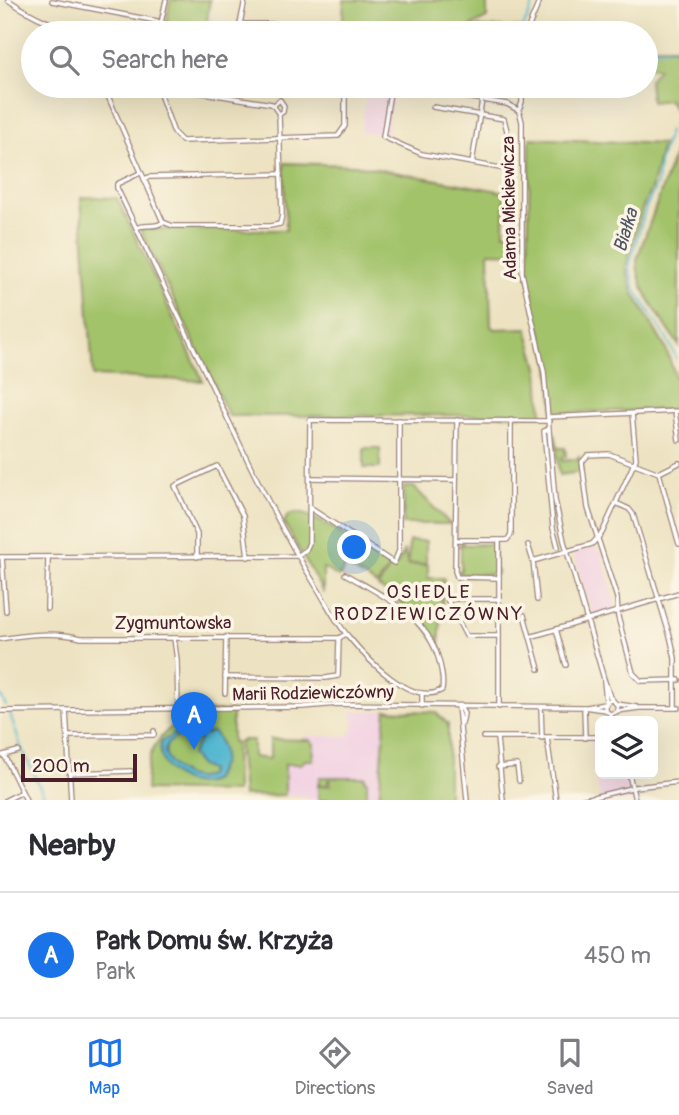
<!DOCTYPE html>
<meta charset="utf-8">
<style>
body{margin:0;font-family:Pangolin,sans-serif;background:#f2f2f3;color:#2b2b33}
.controls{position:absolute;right:21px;bottom:21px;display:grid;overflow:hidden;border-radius:10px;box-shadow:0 7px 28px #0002}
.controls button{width:63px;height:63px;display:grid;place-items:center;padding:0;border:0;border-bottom:2px solid #e1e1e2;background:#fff;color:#2b2b33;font:35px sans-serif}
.scale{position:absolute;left:21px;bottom:18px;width:116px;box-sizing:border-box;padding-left:7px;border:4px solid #4a1f2b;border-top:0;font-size:19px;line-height:24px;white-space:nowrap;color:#4a1f2b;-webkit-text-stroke:5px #fcf5e5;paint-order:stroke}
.you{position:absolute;left:355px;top:548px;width:24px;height:24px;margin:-18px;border:5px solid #fff;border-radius:50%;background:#1a73e8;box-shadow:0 0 0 10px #1a73e833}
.badge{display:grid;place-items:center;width:46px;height:46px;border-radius:50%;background:#1a73e8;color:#fff;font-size:23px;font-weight:700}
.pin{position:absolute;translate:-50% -58px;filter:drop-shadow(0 2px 4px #0008)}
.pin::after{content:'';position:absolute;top:37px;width:24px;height:21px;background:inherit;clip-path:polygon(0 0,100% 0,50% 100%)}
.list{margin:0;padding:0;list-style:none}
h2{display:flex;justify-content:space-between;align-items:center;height:91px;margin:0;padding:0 28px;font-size:30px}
h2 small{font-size:23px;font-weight:400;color:#7c7c81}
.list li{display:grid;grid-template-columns:46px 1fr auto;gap:21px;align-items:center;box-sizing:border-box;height:126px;padding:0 28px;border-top:2px solid #e1e1e2}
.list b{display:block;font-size:26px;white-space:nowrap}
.list p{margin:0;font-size:23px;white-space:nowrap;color:#7c7c81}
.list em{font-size:23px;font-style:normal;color:#7c7c81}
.icon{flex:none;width:38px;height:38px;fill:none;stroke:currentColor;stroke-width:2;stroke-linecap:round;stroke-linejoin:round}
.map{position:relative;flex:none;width:679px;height:800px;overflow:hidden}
.search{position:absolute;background:#fff;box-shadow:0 7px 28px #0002;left:21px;right:21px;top:21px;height:77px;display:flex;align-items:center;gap:18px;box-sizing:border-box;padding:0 24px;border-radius:38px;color:#7c7c81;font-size:26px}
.sheet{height:217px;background:#fff}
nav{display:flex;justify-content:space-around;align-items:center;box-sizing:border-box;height:98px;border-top:2px solid #e1e1e2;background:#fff;font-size:19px;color:#7c7c81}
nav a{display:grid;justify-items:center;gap:4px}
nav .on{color:#1a73e8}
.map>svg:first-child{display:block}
</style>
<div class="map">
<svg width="679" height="800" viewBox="0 0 679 800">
<rect width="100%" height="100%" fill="#fcf5e5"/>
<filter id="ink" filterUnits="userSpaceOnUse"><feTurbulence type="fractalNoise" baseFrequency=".0143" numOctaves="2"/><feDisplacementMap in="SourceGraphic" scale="14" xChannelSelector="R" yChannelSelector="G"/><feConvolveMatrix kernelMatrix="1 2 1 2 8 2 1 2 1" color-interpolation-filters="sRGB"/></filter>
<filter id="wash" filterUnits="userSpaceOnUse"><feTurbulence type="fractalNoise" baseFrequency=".00686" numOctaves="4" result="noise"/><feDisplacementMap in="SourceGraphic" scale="28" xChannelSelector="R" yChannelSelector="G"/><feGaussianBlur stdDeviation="1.57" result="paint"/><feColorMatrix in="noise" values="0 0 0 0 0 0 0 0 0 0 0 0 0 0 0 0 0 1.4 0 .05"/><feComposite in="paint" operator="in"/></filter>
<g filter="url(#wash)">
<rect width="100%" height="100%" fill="#ede3c2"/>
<!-- built -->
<g fill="#f1d0e2">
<polygon points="367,91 392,95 386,135 361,131"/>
<polygon points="594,547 602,552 616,608 593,616 574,553"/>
<polygon points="353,710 435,712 448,724 448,800 305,800 305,795 285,795 285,764 301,764 304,762 304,736 350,736 350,731 353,731"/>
<polygon points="600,735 600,774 624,774 631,800 606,800 606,797 600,797 595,777 591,737"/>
</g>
<!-- industrial -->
<polygon fill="#cebed0" points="207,16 210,20 237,25 235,33 205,33"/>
<!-- green -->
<g fill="#a3c36b" stroke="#76714b" stroke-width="2">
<polygon points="170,0 210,0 205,33 165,33"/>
<polygon points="344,0 487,0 487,18 469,27 521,28 520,33 342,32"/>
<polygon points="646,47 679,47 679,118 669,100 651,102 649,80 658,68 646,68"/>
<polygon points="443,86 517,86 516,98 509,101 442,90"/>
<polygon points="530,138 662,144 652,187 642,209 626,267 633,292 666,349 679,387 679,409 554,413 550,365 534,306 528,271"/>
<path d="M679 141V346C664 320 636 291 637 259Z"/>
<polygon points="284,163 355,165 505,192 504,233 516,233 516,253 489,252 491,326 494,329 527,328 539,371 542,415 229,416 140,229 286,230"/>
<polygon points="81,197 117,198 203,381 93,376"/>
<polygon points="555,434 558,448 565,448 566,457 562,457 562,461 578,459 579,457 582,472 559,475"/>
<rect x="364" y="448" width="16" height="20"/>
<polygon points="404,487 414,487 450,524 403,524"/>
<path d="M296 513C321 515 367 552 389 568L377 585 346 566 339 577 323 568V592L284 523 288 515Z"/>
<polygon points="409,541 426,541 426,564 408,564"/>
<polygon points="463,542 463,545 491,544 494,542 495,571 497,571 497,574 460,575 458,571 461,571 461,546 458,546"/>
<path d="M404 551 408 565H428V578H444L439 646C422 617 406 605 378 587L390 568 397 565Z"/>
<polygon points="386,710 435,712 448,724 448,800 379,800"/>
<path d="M232 711V742H235L236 792 146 790C147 750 153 743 182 717L183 712Z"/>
<polygon points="270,739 310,740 314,744 313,760 305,760 301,764 285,764 285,795 243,796 238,742 242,742 242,740 253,740 253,757 270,759"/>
<polygon points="320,777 365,777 365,780 367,780 367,800 318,800 318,786 331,785 330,779 328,780 328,785 318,785"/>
</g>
<!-- water -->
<path fill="#52b7d0" stroke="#4e6b7e" stroke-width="2" fill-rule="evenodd" d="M188 725 205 734 213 732C220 737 226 756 221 765 218 771 216 773 214 780 189 793 155 770 161 742ZM190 730 200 738 191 755 200 766 210 770 208 776C202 778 197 779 191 777 180 775 160 758 167 745 170 740 185 733 190 730Z"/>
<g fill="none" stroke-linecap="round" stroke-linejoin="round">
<!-- stream -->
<g stroke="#52b7d0" stroke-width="2">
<polyline points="521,33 535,0"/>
<polyline points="646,49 679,49"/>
<polyline points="518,98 518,86"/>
<polyline points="672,125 679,123"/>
<polyline points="669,131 659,163 657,184 646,207 629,267 635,289 671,346 676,359"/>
<polyline points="0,695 6,706"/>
<polyline points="10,714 21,747 46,800"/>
</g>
</g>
</g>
<g filter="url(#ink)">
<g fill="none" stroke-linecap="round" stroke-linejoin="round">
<!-- minor casing -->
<g stroke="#9c8176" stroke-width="6">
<g id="minor">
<path d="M8 0C34 17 56 28 87 33"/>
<polyline points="52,1 157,21 161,23 160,33"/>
<polyline points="161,23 166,0"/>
<polyline points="240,24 245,0"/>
<polyline points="239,33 240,24 336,24"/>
<polyline points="526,33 540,0"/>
<polyline points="97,86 104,87"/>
<polyline points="157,86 174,133 182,141 338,136 345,126 345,86"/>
<polyline points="160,86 272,104 279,114"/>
<polyline points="391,86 383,137 422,154 472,163"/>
<polyline points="398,86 507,104 518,110"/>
<polyline points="104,87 163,222"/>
<polyline points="433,107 504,119 507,131 506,169 472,163 482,100"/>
<polyline points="519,110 522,122 522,273 544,372 555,500 564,541 604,679 610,697 618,706 616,712 610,714 605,710 605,706 608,701 612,700"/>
<polyline points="519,110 522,102 522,86"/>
<path d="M140 173 117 184V188C156 270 196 351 234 432 260 487 287 540 319 591 328 606 336 622 348 636 366 658 411 707 442 690 444 679 441 667 438 657 425 614 381 595 345 574"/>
<polyline points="144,179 149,177 281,174"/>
<path d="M136 228C145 223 155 229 163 222L173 226H270L280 224 282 215 279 114 283 112 284 106 280 100 274 105"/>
<polyline points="675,412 679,440"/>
<polyline points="548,417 679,411"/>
<polyline points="457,420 455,571 457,577 499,578"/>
<polyline points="549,429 544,431 553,528 558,547"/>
<polyline points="659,473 609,454 588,455 582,462 588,508 617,598 618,617 633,673 641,681 679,680"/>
<polyline points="659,473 679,544"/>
<polyline points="659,473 679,463"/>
<polyline points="310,478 456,480"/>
<polyline points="616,503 629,509 633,514 671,640 675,658 675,708"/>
<polyline points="310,508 394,563 399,551 399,420"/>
<polyline points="456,540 499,540"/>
<polyline points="528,545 533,561"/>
<polyline points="0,557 297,556 306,550 309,543 310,420 549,421"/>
<polyline points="2,557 6,611"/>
<polyline points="197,557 197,534 175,486 217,466 243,516 248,557"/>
<polyline points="537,600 533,561 592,544 602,533 636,459 632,414"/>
<polyline points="47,609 48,557"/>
<polyline points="524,615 530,637"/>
<polyline points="556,629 566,665"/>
<polyline points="499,636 466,636 448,601 451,599 499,599"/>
<polyline points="174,638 177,660 178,709"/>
<path d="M0 639C25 635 56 631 81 638H339L346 634"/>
<polyline points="539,669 530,637 679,593"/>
<polyline points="225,677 326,678 338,676 339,638"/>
<polyline points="604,681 606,701"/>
<polyline points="225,693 226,637"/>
<polyline points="422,693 422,706"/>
<polyline points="617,704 637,707"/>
<polyline points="458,706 467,800"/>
<polyline points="461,707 464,714 462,724"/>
<polyline points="499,707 499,540 507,540 511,535 511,420"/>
<polyline points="541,707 542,738"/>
<polyline points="584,707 585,738"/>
<polyline points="587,707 605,704"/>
<polyline points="66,710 71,800"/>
<polyline points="0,711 303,707 338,704 584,707 605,710"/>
<polyline points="617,711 639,708 679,708"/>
<polyline points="610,714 614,721"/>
<polyline points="68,736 154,735 154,731"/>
<polyline points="483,737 600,737"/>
<polyline points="497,738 503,800"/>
<polyline points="547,738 556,800"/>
<polyline points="4,755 26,800"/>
<polyline points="0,756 18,751"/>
<polyline points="498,767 517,765 519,781"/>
<polyline points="71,773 131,771"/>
<polyline points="629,774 635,800"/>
<polyline points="6,800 22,792"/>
<polyline points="581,800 635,787 679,782"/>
</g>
</g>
<!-- minor -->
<use href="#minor" stroke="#fff" stroke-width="3.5"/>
</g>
</g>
<g text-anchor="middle" stroke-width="7" stroke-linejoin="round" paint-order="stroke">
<!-- street labels -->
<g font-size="18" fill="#4a1f2b" stroke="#fcf5e5">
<text transform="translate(509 208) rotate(-91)" y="6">Adama Mickiewicza</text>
<text x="173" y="629">Zygmuntowska</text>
<text transform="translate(313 693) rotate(-1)" y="6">Marii Rodziewiczówny</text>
</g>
<!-- water labels -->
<g font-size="19" font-style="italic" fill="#4d5465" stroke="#fcf5e5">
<text transform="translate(625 230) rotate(-73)" y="7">Białka</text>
</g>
<!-- neighbourhood labels -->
<g font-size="19" letter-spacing="2" fill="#4a1f2b" stroke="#fcf5e5">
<text x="429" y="598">OSIEDLE<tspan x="429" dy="22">RODZIEWICZÓWNY</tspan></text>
</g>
</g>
</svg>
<div class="controls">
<button><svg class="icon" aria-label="layers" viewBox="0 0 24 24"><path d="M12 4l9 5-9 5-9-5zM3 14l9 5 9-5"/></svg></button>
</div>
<div class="scale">200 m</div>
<div class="you"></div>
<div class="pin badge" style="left:194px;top:750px">A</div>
<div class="search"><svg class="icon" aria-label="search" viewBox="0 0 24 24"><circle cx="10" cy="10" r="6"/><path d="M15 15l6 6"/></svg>Search here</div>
</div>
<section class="sheet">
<h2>Nearby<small></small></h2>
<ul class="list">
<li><span class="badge">A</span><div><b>Park Domu św. Krzyża</b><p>Park</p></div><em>450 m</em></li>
</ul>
</section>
<nav>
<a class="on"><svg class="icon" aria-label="map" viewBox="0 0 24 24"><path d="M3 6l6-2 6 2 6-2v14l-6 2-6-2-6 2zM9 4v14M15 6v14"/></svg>Map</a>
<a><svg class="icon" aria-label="directions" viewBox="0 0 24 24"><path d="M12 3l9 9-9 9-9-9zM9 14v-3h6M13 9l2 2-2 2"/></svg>Directions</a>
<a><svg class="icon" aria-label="saved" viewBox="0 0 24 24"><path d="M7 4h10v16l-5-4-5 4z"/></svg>Saved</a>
</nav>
